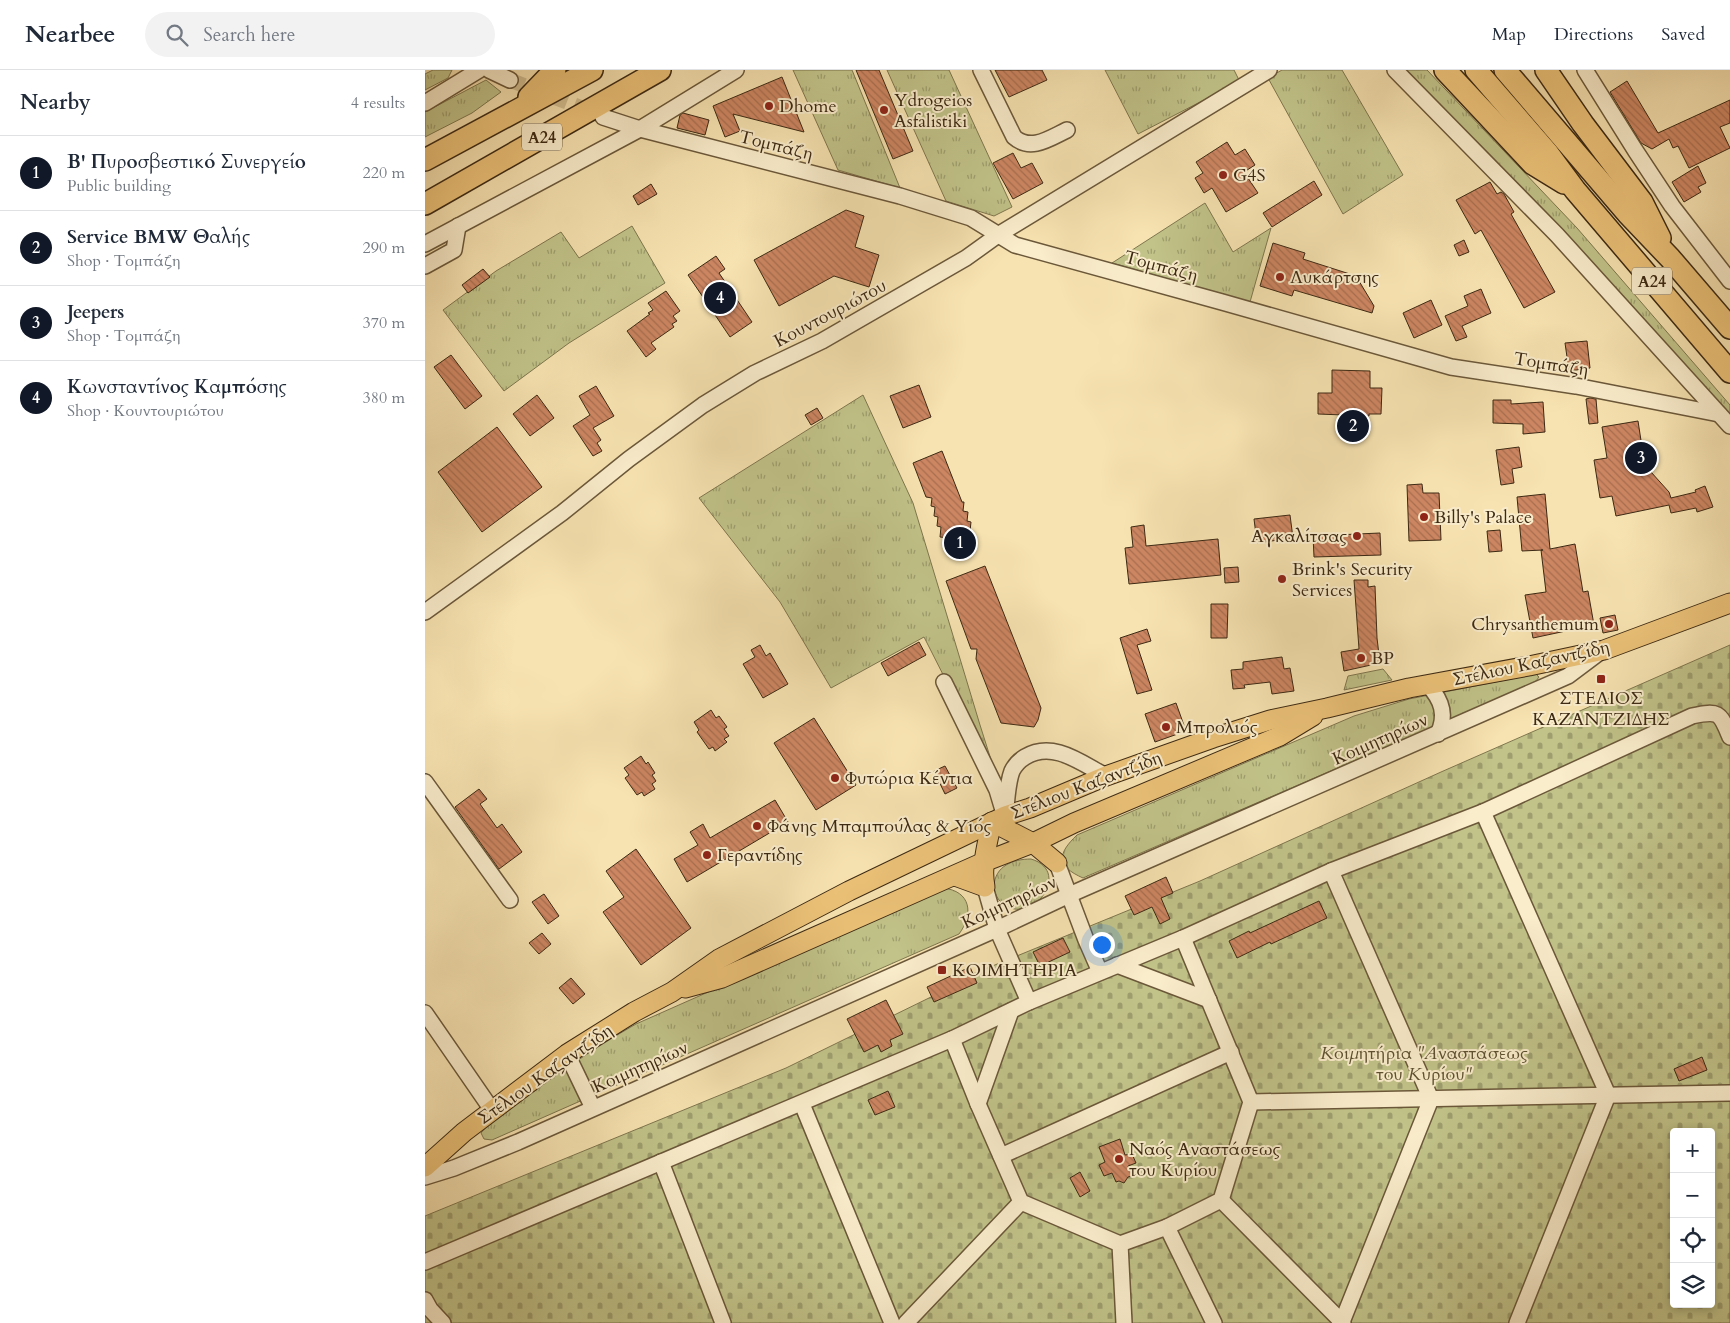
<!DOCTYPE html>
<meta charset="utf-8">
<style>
body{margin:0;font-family:Cardo,serif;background:#f2f2f3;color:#1f2937}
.controls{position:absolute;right:15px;bottom:15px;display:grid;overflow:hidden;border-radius:5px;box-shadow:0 2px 8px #0003}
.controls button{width:45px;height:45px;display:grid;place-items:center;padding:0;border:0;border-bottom:1px solid #e0e1e3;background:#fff;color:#1f2937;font:25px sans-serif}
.you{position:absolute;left:676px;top:874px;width:18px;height:18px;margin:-12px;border:4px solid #fff;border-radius:50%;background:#1a73e8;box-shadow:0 0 0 8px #1a73e833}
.badge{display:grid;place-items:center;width:32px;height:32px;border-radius:50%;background:#111827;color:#fff;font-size:16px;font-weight:700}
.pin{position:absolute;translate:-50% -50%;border:2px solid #fff;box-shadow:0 1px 5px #0006}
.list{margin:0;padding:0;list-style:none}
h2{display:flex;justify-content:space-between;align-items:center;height:65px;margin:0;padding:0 20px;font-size:21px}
h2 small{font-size:16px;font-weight:400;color:#747a83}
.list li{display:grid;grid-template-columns:32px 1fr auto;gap:15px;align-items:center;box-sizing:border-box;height:75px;padding:0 20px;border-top:1px solid #e0e1e3}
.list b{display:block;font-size:19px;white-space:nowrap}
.list p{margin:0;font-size:16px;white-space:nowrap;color:#747a83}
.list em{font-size:16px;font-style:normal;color:#747a83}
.icon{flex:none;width:28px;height:28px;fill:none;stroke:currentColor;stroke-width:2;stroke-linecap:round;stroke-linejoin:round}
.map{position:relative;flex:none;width:1305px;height:1253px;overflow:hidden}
header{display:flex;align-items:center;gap:30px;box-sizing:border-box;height:70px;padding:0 25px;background:#fff;border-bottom:1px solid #e0e1e3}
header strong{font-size:24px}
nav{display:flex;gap:28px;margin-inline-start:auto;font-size:18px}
.search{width:350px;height:45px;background:#f2f2f3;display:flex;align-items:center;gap:12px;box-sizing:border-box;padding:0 18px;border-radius:28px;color:#747a83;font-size:19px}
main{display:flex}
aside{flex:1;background:#fff}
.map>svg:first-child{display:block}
</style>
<header>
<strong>Nearbee</strong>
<div class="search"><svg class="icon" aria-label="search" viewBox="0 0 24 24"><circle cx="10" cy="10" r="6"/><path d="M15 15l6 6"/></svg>Search here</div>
<nav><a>Map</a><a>Directions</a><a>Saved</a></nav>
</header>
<main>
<aside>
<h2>Nearby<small>4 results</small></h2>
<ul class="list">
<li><span class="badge">1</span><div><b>Β' Πυροσβεστικό Συνεργείο</b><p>Public building</p></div><em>220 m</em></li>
<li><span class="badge">2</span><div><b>Service BMW Θαλής</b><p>Shop · Τομπάζη</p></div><em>290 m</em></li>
<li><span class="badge">3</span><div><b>Jeepers</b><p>Shop · Τομπάζη</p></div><em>370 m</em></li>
<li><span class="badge">4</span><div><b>Κωνσταντίνος Καμπόσης</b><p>Shop · Κουντουριώτου</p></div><em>380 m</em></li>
</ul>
</aside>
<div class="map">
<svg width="1305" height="1253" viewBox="0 0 1305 1253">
<defs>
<pattern id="grass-tufts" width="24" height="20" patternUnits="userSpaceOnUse" patternTransform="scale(1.25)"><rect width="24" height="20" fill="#c1c389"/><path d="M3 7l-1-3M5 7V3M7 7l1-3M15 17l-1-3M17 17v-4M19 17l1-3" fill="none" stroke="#9e9e6f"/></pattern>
<pattern id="cemetery-stones" width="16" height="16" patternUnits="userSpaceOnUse" patternTransform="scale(1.25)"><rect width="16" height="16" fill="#c1c389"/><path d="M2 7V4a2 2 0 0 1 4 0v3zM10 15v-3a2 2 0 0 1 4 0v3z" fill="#9e9e6f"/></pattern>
<pattern id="building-back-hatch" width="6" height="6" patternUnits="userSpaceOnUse" patternTransform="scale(1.25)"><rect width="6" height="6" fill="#cd8662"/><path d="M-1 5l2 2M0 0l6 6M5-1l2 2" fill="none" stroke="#a86e50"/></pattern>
</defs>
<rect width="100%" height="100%" fill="#f7e3b1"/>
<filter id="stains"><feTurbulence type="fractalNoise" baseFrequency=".004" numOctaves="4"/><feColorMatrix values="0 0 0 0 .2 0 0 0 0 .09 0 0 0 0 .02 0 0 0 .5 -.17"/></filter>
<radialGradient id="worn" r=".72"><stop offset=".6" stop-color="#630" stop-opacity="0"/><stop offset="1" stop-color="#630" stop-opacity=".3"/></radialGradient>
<!-- grass -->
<g fill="url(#grass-tufts)" stroke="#7e764e">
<polygon points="8,0 27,0 23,8 0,20 0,4"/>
<polygon points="368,0 427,0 475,118 413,100"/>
<polygon points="462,0 524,0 587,137 569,146 521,131"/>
<polygon points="680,0 809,0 814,10 779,30 713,64"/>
<polygon points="857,0 917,0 978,105 918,144 843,8"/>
<polygon points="982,0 1002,0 1152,158 1305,335 1305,345 1126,147 1026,48"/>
<polygon points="61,10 76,22 47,43 0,67 0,42"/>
<polygon points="780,133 808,182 846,158 825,232 687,193"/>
<polygon points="207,156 240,213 144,273 79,321 18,240 71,201 136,162 154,188"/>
<polygon points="438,325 488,433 555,655 574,715 499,567 406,618 355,532 274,428"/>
<polygon points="958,599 967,610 919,620 923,606"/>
<path d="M1111 604 1114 607 1111 611 1100 617 658 808C631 796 632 784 652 765L929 646 984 629Z"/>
<path d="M606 789C650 802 603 862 574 830 571 826 569 821 569 816 570 796 588 789 606 789Z"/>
<path d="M518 818C546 821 549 844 534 864L67 1070 59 1069 56 1063 61 1057C110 1020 158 984 211 954Z"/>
</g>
<!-- cemetery -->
<path fill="url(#cemetery-stones)" stroke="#7e764e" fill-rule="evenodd" d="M1305 575V1253H0V1146L361 998 506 927 543 906 775 811 1016 702ZM1249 1062H1286V1234H1249Z"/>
<!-- building -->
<g fill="url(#building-back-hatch)" stroke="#3c2913">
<polygon points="431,0 454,0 488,81 468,89"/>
<polygon points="570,0 617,0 622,10 584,27"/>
<polygon points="357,7 379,62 308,44 315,61 300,67 288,36"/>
<polygon points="1202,11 1233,63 1305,30 1305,53 1295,57 1305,78 1264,98 1253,76 1248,78 1244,69 1227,79 1216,73 1185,22"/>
<polygon points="258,43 284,50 280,65 252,58 255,45"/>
<polygon points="802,72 810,85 820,79 830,95 819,102 833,123 801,142 787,118 779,123 770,108 778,103 771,92"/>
<polygon points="588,83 596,98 607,93 618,113 588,129 568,93"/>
<polygon points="1273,96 1281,113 1273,117 1276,122 1259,132 1247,112"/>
<polygon points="889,111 897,125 847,157 838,143"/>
<polygon points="1065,112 1072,124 1076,122 1079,124 1089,142 1086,144 1130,222 1099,238 1056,160 1050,164 1031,130"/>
<polygon points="226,114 232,124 213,135 208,126"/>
<polygon points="421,140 439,146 430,177 454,185 444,217 409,206 354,236 329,190"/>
<polygon points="1039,170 1044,182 1034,186 1029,175"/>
<polygon points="848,173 880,183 878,189 931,206 949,236 947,243 869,220 867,226 835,216"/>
<polygon points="291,186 300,199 294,203 327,252 305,267 263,205"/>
<polygon points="58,199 65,207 43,223 37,215"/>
<polygon points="1056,219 1066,243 1037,256 1042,267 1031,271 1020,246 1043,236 1039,226"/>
<polygon points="241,221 255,241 248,246 252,251 247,254 249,257 226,273 231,279 221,287 202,261 225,244 223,243 228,240 223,233"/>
<polygon points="1006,230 1017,255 989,268 978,243"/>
<polygon points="1162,271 1165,298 1144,301 1140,273"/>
<polygon points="26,285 57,326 40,339 9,297"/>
<polygon points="907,300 945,301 945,318 957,318 956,344 944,344 944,346 893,344 893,323 907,323"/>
<polygon points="494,315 506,347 478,358 465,326"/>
<polygon points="171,316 189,346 168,358 176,370 172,373 177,381 168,386 148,356 165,345 154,326"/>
<polygon points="112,325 129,348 105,366 88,344"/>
<polygon points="1165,328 1171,329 1173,353 1164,354 1161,329"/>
<polygon points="1068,330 1086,330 1086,334 1118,332 1120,362 1098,364 1098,354 1068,353"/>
<polygon points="392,338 398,348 386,355 380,345"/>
<polygon points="1213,351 1221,403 1226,402 1244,422 1246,428 1271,422 1270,420 1280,416 1288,437 1272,442 1271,438 1246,443 1244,435 1191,446 1187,426 1175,428 1169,390 1182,388 1177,357"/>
<polygon points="72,357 117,417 57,462 13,402"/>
<polygon points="1094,377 1097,397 1087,399 1089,413 1076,415 1071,380"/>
<polygon points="517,381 537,432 539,432 538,441 543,442 542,451 546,452 544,470 515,467 516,457 512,456 513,447 509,446 510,437 506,436 507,428 501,427 488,393"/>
<polygon points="997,414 998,423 1014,423 1016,470 984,471 982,415"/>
<polygon points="1120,424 1125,479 1150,474 1158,522 1163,521 1169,555 1108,568 1100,525 1121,522 1116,480 1118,480 1097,481 1092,427"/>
<polygon points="865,445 868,468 832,473 829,449"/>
<polygon points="719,455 721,476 793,469 796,505 704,514 700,478 708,477 706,457"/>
<polygon points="1075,460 1077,481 1064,482 1062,461"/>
<polygon points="955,463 956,485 889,487 888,466"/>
<polygon points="560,496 616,638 613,650 609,657 576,653 551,589 552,579 546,579 521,511"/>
<polygon points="813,497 814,512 800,513 799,498"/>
<polygon points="929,510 943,510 943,517 950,516 952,568 955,593 919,601 916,582 934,579"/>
<polygon points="786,534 803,534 802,568 786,568"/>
<polygon points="1190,545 1193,560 1178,563 1175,548"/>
<polygon points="722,559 726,571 712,575 727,620 712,624 695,568"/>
<polygon points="494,572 501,585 463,606 456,593"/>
<polygon points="335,575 341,586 345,583 363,614 338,628 318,594 330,587 326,580"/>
<polygon points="857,587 859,599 865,598 869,621 847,624 845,612 819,615 820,618 808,619 806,600 818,599 818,592"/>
<polygon points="751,633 761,661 730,672 720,644"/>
<polygon points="286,640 291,648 294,646 302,657 299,659 304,666 299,669 302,672 290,681 288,677 284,679 272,662 274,660 269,652"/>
<polygon points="389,648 431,715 391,740 349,673"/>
<polygon points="216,686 221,694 223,692 230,703 227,705 231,711 227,714 230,719 219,726 217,722 212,725 200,708 204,705 199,698"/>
<polygon points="520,696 532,718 520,724 509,701"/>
<polygon points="54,719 62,729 55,734 72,758 77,754 97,782 74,799 30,737"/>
<polygon points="350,730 363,752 262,812 249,789 273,775 265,762 278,754 285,768"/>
<polygon points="211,779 266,858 216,895 178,842 199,827 181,801"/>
<polygon points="741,807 748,823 736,828 745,849 735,854 727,837 709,845 700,826"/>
<polygon points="119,824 134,846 123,854 107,832"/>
<polygon points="894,831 902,848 846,874 845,872 812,888 804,871 824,861 825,863"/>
<polygon points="117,863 126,874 114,884 104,873"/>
<polygon points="638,868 645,882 615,896 608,882"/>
<polygon points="545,897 552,913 509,932 502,917"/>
<polygon points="146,908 160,924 148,934 134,918"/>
<polygon points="461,930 478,964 465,970 467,976 456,982 453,975 439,982 422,949"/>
<polygon points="1277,987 1282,1000 1254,1011 1249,999"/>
<polygon points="463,1021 470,1037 450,1045 443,1030"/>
<polygon points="695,1069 700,1085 707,1084 711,1093 703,1096 707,1106 703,1107 699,1113 694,1111 691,1112 687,1103 679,1106 674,1095 680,1092 674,1077"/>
<polygon points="655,1102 665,1121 655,1127 645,1108"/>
</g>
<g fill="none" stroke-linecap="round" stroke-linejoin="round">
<!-- minor-tunnel -->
<polyline stroke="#d2be91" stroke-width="15" stroke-dasharray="15 8" stroke-linecap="butt" points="85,10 170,43"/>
<!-- minor casing -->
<g stroke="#6b583a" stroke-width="18">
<g id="minor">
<polyline points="64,0 85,10"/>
<path d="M556 0 589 67C606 82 625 68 642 60"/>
<polyline points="970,0 1132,165 1305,356"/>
<polyline points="1160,0 1210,80 1247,136 1305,211"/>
<polyline points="0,33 54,0"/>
<polyline points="178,47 215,59 475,126 546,148 590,175 797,232 1026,297 1151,316 1294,344"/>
<polyline points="0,174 215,59 311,0"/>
<polyline points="0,196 29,180 33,156"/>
<polyline points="0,542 137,443 204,389 278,335 330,303 397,271 541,188 573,165 844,0"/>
<polyline points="519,612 572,720 578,740"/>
<path d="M1003 615C1017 630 1022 645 1013 664"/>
<polyline points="0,712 85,830"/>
<polyline points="1058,742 1183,1025 1092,1253"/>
<path d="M580 746C582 732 582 714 587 701 590 695 595 690 600 687 628 670 656 693 681 706"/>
<polyline points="632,793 661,870 675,902"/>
<polyline points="906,801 1006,1029 917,1252 915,1253"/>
<polyline points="560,817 572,859 604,932"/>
<polyline points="692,895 784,930"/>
<polyline points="0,943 67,1040"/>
<polyline points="527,969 553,1034 596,1132 695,1174 742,1157 796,1130 826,1032 758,868"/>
<polyline points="142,984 168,1038"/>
<polyline points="826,1032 1305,1023"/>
<polyline points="377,1034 467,1253"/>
<polyline points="553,1034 586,941"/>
<polyline points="576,1086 806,982"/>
<polyline points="236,1092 298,1253"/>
<polyline points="0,1107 29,1098 93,1072 572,859 644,825 1143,606 1175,582"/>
<polyline points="796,1130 918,1253"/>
<polyline points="742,1157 789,1253"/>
<polyline points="695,1174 699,1253"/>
<path d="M0 1192 527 969 604 932 758 868 906 801 1058 742 1267 646C1295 640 1295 643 1305 667"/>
<polyline points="0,1230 5,1239 18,1253"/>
<polyline points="481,1253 596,1132"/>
</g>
</g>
<!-- major casing -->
<g stroke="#3c2913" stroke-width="21">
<g id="major">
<polyline points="567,752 608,773 632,793"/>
<path d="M530 806 560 817C556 795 562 774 567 752"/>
<polyline points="260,918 297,908 559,792 608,773 649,753 855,666 888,646"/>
<polyline points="0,1097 39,1062 142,984 209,942 247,922 294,889 424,821 580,746 605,738 681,706 788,668 845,650 902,638 984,618 1104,596 1179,580 1305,533"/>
</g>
</g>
<!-- highway casing -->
<g stroke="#3c2913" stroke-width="24">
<g id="highway">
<polyline points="1020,0 1108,94 1139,113"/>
<polyline points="1051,0 1122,82 1150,120 1305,302"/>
<polyline points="1080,0 1203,144 1245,188 1305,258"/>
<polyline points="1121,0 1158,54 1217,132 1235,168"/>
<polyline points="104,27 130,0"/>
<polyline points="0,90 167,0"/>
<polyline points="0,134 235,0"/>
</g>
</g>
<!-- minor -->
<use href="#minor" stroke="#faedcc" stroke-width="15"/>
<!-- major -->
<use href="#major" stroke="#ecc278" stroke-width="19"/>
<!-- highway -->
<use href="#highway" stroke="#ecc278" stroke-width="21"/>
</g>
<!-- markers -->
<g fill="#8f2418" stroke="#faedcc" stroke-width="2">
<circle cx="344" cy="36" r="5"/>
<circle cx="459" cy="40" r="5"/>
<circle cx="798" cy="105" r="5"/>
<circle cx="855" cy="207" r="5"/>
<circle cx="999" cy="447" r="5"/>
<circle cx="932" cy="466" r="5"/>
<circle cx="857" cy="509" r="5"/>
<circle cx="1184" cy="554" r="5"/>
<circle cx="936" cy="588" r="5"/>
<rect x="1171" y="604" width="10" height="10" rx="2.5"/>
<circle cx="741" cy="657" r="5"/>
<circle cx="410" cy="708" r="5"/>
<circle cx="332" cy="756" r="5"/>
<circle cx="282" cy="785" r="5"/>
<rect x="512" y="895" width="10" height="10" rx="2.5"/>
<circle cx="694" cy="1089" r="5"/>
</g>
<g text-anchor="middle" stroke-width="4" stroke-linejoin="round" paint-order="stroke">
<!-- shield labels -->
<g fill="#faedcc" stroke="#75644a" stroke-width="1">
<rect x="97" y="53.5" width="40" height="27" rx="4"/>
<rect x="1207" y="197.5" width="40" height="27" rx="4"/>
</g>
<g font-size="16" font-weight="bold" fill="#3c2913">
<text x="117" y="73">Α24</text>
<text x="1227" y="217">Α24</text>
</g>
<!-- poi labels -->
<g font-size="18" fill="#3c2913" stroke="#faedcc" text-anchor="start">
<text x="469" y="36">Ydrogeios<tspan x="469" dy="21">Asfalistiki</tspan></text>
<text x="354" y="42">Dhome</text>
<text x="808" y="111">G4S</text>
<text x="865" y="213">Λυκάρτσης</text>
<text x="1009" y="453">Billy's Palace</text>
<text x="922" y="472" text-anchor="end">Αγκαλίτσας</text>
<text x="867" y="505">Brink's Security<tspan x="867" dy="21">Services</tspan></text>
<text x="1174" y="560" text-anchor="end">Chrysanthemum</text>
<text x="946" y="594">BP</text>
<text x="1176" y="634" text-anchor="middle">ΣΤΕΛΙΟΣ<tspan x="1176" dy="21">ΚΑΖΑΝΤΖΙΔΗΣ</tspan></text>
<text x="751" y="663">Μπρολιός</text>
<text x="420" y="714">Φυτώρια Κέντια</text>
<text x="342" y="762">Φάνης Μπαμπούλας &amp; Υιός</text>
<text x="292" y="791">Γεραντίδης</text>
<text x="527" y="906">ΚΟΙΜΗΤΗΡΙΑ</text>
<text x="704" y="1085">Ναός Αναστάσεως<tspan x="704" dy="21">του Κυρίου</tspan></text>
</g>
<!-- street labels -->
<g font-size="18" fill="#3c2913" stroke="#faedcc">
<text transform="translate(351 75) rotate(14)" y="6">Τομπάζη</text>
<text transform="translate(736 196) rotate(15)" y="6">Τομπάζη</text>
<text transform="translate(405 243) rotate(-28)" y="6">Κουντουριώτου</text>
<text transform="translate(1126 294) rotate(9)" y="6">Τομπάζη</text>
<text transform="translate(1106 593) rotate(-12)" y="6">Στέλιου Καζαντζίδη</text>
<text transform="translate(955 669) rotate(-24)" y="6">Κοιμητηρίων</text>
<text transform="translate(661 715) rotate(-21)" y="6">Στέλιου Καζαντζίδη</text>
<text transform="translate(584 832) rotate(-25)" y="6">Κοιμητηρίων</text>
<text transform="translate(215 997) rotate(-24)" y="6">Κοιμητηρίων</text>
<text transform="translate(120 1004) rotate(-35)" y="6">Στέλιου Καζαντζίδη</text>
</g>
<!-- park labels -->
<g font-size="18" font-style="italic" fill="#5d5030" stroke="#faedcc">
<text x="999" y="989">Κοιμητήρια "Αναστάσεως<tspan x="999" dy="21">του Κυρίου"</tspan></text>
</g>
</g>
<rect width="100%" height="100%" filter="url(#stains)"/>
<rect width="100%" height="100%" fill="url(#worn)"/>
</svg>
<div class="controls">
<button>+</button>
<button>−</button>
<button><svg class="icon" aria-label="locate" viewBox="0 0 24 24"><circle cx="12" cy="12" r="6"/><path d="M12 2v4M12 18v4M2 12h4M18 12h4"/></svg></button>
<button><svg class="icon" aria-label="layers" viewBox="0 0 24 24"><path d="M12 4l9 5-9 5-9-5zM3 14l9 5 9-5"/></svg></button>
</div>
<div class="you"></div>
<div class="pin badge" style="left:535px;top:473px">1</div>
<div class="pin badge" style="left:928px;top:356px">2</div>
<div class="pin badge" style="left:1216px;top:388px">3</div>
<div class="pin badge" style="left:295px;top:228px">4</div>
</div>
</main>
